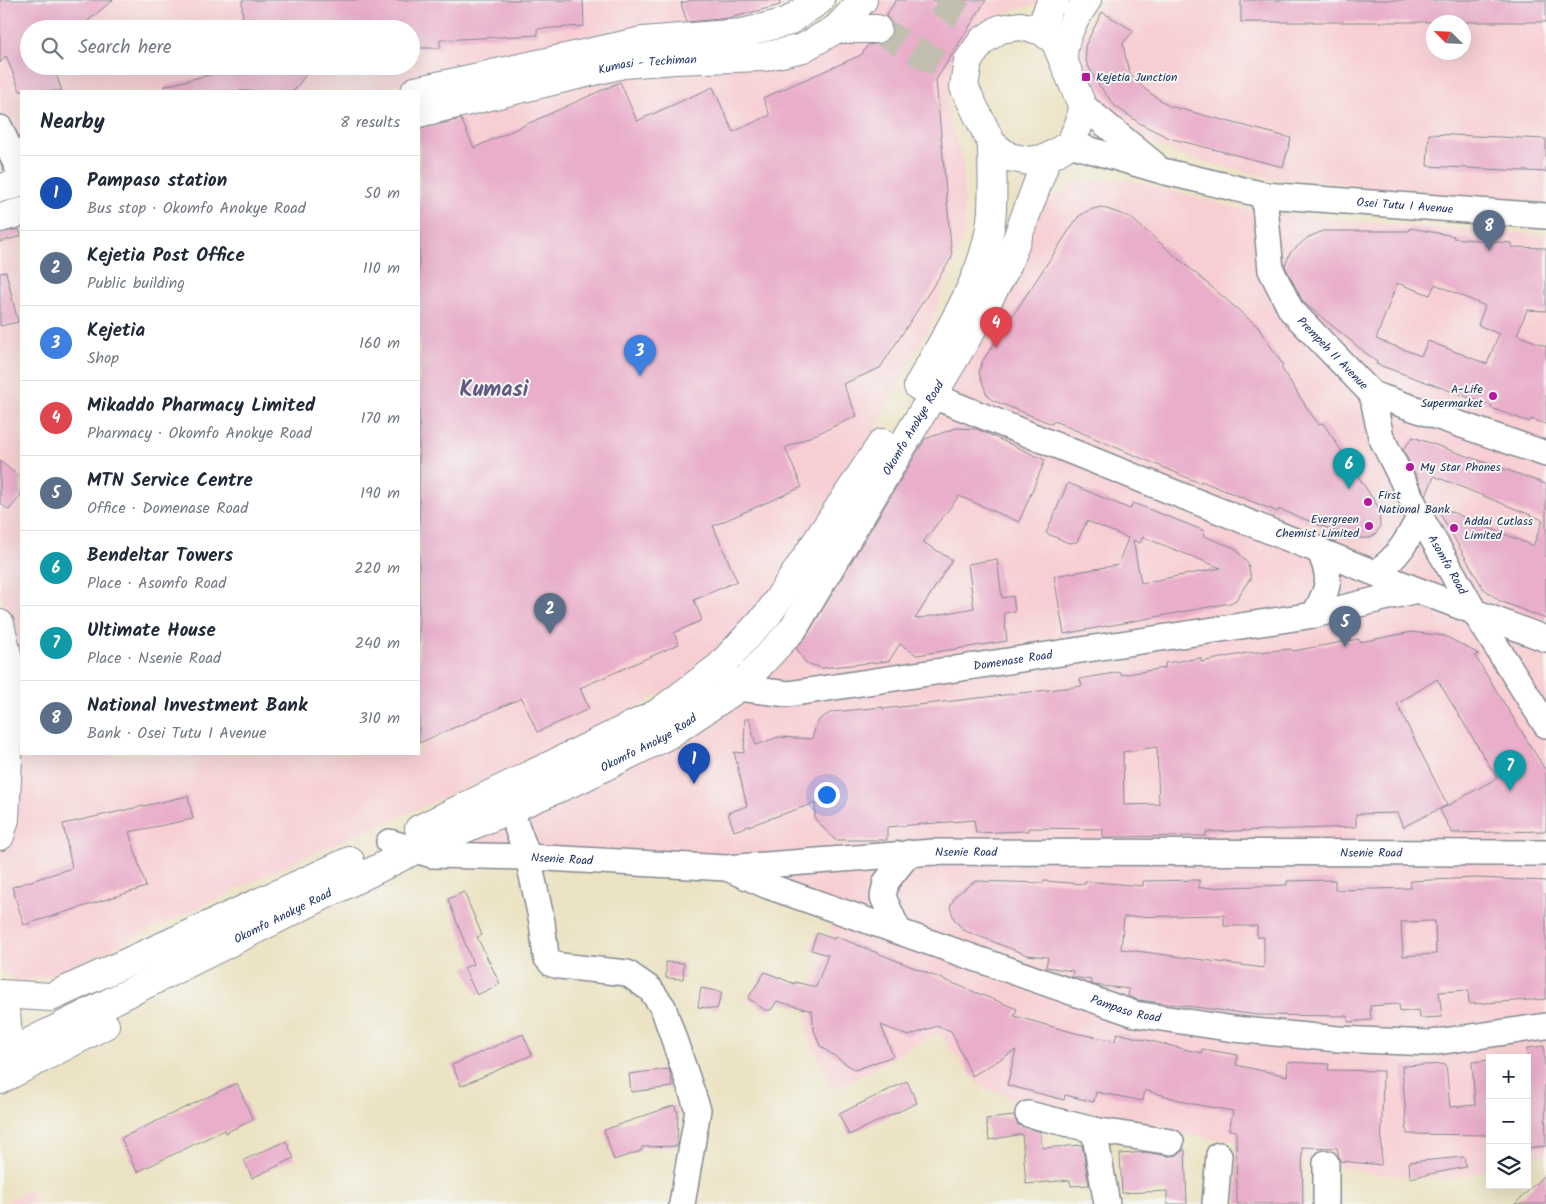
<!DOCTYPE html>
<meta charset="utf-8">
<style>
body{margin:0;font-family:Kalam,sans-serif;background:#f2f2f3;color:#1f2937}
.controls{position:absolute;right:15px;bottom:15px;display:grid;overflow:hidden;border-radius:0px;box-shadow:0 5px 20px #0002}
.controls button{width:45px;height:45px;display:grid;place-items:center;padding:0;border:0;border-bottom:1px solid #e0e1e3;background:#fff;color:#1f2937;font:25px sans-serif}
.compass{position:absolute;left:1426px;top:15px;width:45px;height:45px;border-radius:50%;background:#fff;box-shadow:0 5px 20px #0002;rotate:294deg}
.you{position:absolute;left:826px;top:794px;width:18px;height:18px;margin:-12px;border:4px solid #fff;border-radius:50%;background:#1a73e8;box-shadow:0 0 0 8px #1a73e833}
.badge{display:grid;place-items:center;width:32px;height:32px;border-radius:50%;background:#2563eb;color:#fff;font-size:16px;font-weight:700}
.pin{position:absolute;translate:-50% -41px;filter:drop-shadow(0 1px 2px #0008)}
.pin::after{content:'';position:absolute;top:26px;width:18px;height:15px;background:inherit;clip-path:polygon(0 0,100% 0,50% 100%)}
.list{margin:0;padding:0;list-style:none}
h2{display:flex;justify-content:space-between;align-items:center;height:65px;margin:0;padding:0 20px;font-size:21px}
h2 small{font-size:16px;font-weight:400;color:#747a83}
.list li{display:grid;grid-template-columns:32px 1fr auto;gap:15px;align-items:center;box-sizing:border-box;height:75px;padding:0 20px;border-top:1px solid #e0e1e3}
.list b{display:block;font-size:19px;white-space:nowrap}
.list p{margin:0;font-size:16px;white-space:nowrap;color:#747a83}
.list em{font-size:16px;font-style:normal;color:#747a83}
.icon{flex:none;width:28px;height:28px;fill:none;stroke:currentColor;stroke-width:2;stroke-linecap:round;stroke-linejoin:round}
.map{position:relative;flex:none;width:1546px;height:1204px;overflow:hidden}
.search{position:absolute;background:#fff;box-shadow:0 5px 20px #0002;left:20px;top:20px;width:400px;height:55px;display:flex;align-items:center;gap:12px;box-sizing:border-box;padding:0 18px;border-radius:28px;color:#747a83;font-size:19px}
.panel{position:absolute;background:#fff;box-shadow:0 5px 20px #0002;left:20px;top:90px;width:400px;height:665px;border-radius:0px}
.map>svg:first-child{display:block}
</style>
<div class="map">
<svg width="1546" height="1204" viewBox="0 0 1546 1204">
<rect width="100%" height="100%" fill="#f6f6f2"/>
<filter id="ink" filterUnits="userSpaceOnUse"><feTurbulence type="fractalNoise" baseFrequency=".02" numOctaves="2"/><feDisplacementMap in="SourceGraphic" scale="10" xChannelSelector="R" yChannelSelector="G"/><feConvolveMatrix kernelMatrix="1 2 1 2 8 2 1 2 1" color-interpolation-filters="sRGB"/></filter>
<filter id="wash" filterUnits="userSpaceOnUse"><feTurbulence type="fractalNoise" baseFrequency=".0096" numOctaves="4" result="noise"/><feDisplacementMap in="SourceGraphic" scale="20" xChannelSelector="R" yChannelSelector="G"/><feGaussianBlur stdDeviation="1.12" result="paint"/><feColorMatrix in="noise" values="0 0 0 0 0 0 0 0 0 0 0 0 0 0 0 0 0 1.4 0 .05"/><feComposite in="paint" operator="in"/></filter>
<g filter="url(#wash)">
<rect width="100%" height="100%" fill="#ece3c4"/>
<!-- built -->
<g fill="#f7cfd3" fill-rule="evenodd">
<path d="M0 0H805L759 15 590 37 483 61 372 91H21V167L0 170ZM29 29H411V66H29Z"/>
<polygon points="880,0 1054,0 1014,10 977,29 954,66 946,109 963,161 965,232 930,326 861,456 756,613 685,681 543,756 311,854 58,974 17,982 0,970 0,856 13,814 15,639 0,592 0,221 21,215 21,754 419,754 419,116 858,30"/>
<path d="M1106 0H1546V204L1272 178 1188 158 1145 141 1099 113 1092 88 1075 49 1096 10ZM1434 22H1464V52H1434Z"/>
<polygon points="1132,180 1240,209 1408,226 1546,235 1546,1154 1527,1159 1527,1058 1490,1058 1490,1169 1448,1180 1366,1173 1251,1143 1059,1119 977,1084 939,1033 833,1090 807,1033 807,1001 830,935 834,908 663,863 420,857 775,658 1038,209 1076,181"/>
<polygon points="30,1189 35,1204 5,1204"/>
</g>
<g id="blocks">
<!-- building -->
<g fill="#e9aeca" fill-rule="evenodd">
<polygon points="0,0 113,0 78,29 29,29 29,66 53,66 62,91 20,91 6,56 0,63"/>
<polygon points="242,0 583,0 584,26 537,29 538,35 440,40 440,48 411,48 411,29 243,29"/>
<polygon points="692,0 779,0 780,5 730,18 687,22 681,3"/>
<polygon points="896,0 986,0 936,80 952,257 880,368 843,384 857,416 785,448 802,487 713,526 737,581 694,600 702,620 674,633 679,644 580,688 589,709 537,732 522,698 419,743 419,129 461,119 474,148 620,82 637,121 713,87 733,132 770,115 763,98 861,55 868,45 885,42 891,36 893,29 891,22 886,16"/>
<rect x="1241" y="0" width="305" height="22"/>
<polygon points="1102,12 1134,31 1123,43 1126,60 1131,76 1146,90 1169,106 1291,138 1283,167 1169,138 1141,124 1115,106 1096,81 1086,61 1085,46"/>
<polygon points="244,66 312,66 294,91 166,91 165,86"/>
<polygon points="1429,134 1546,139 1546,172 1427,166"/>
<polygon points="1101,207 1130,217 1257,326 1283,365 1281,367 1307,408 1319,425 1323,423 1379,508 1380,527 1375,535 1369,538 1352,538 1279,509 1278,512 1201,481 1200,483 1054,421 1052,424 992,400 986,393 979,373 982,362 1078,217 1089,210"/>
<path d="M1410 228 1454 236 1453 238 1511 243V247L1546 248V311L1527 310 1517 335 1546 346V424L1531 419 1530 422 1491 408 1492 406 1376 364 1377 362 1303 302 1285 266 1290 253 1307 238 1323 231H1409ZM1397 283 1430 295 1435 284 1485 306 1478 325 1499 334 1487 364 1428 341 1421 356 1376 339Z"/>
<polygon points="19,229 21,236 0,242 0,233"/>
<polygon points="6,272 18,322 0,326 0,273"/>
<polygon points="956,428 977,429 1045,460 1019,522 959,496 923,542 952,560 915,619 974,608 968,564 997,559 1002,598 1013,596 1015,612 1004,613 1007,641 917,655 900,644 889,661 822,668 806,663 796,648 806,637 925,439"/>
<polygon points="1413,437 1546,484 1546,619 1500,601 1483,588 1435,505 1533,546 1543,520 1434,476 1426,496 1403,450"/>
<polygon points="0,461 21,478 21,495 9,510 0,503"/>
<path d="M1068 483 1130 509 1133 503 1205 531 1203 536 1235 548 1248 564 1251 580H1249L1236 600 1230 603 1064 634 1054 576 1118 565 1128 538 1087 521 1077 542 1069 543 1046 533ZM1143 537 1221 568 1141 583 1133 540 1140 543Z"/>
<path d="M1412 632 1445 636 1479 654 1475 656 1546 771V831L1452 833 1440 810 1497 778 1437 679 1397 704 1447 805 1403 827 1397 813 1356 814V827L1206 832V836L1103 837V829L1028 828V831L976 833 974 820 887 827V840H835L815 819V803L734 831 728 813 747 806 734 752 744 753 745 719H749L756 745 778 737 812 739 816 725 820 719 832 712 883 707V709L1082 686 1080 679 1120 672 1121 675 1165 668V663L1201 658V662L1247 653 1291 649 1293 651 1359 639 1360 642ZM1157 747 1159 804 1124 805 1123 752Z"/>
<polygon points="188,796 193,819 129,832 146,887 24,925 12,887 72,868 63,824"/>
<path d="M1475 878 1546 881V999L1469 1004 1468 990 1439 992 1442 1017 1420 1018 1419 1010 1400 1012 1399 1004 1370 1006 1371 1020 1348 1022V1016L1258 1015 1138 1000 1128 996 1129 989 1094 985 1091 983V980L1072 977 1073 971 1046 967 1048 957 1027 955 963 930 954 919 950 907 955 896 975 881 1043 883V881L1085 884V881L1143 886V881L1199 880V888L1287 885V881L1335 880V890L1411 888 1410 881ZM1224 915V926H1257V937H1264V968L1121 949 1124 917ZM1435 921 1436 954 1403 956 1401 922Z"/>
<polygon points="464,892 482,935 477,937 500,984 477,995 464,968 473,964 448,899"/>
<polygon points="817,933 834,939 835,936 1017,1009 1014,1016 1075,1033 1115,1041 1117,1033 1201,1053 1202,1049 1238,1055 1236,1065 1287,1076 1288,1062 1329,1064 1328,1070 1383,1071 1381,1165 1340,1161 1337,1148 1302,1147 1303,1204 1237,1204 1236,1131 1229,1130 1233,1111 1193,1104 1145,1090 1143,1101 1096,1092 1094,1102 1065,1095 1064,1100 1007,1085 1016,1050 972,1076 951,1031 937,1026 908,1036 881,1025 893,1056 855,1070 820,1046 814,1030 812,1011 777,1001 771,1010 765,1010 748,998 765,972 795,984 795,982 816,987 828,955 811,950"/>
<polygon points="666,962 684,963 683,979 666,978"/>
<polygon points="701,988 722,992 717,1009 698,1007"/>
<polygon points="523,1034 532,1055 461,1086 452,1065"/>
<polygon points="1544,1046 1546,1146 1527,1148 1527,1048"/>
<polygon points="1490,1060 1490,1135 1407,1134 1402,1066 1446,1064 1450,1107 1475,1105 1472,1062"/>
<polygon points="669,1069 673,1087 631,1092 629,1074"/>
<polygon points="907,1081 917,1103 849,1135 839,1114"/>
<polygon points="237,1083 253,1120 225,1133 224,1130 137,1172 121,1138"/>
<polygon points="675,1105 676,1111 678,1111 677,1146 642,1147 641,1151 614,1160 604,1130"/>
<polygon points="1014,1116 1018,1125 1041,1132 1042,1148 1082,1145 1089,1185 1071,1186 1070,1180 1026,1184 1022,1134 989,1140 986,1119"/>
<polygon points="286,1141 294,1158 252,1178 244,1160"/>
<polygon points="1183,1150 1185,1150 1187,1204 1167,1204 1167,1191 1122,1193 1120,1154 1145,1152 1169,1156 1177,1155"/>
<polygon points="1464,1157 1466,1167 1410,1178 1409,1162"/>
<polygon points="1546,1173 1546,1204 1515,1204"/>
</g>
</g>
</g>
<g filter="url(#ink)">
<use href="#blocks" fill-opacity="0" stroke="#848991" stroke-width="1"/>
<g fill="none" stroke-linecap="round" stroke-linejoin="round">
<!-- major-tunnel -->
<g stroke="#c2bfb0" stroke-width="28" stroke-dasharray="28 14" stroke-linecap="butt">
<polyline points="938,0 972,22"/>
<polyline points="877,29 945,67"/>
</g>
<!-- minor casing -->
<g stroke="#848991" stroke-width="28">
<g id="minor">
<polyline points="1082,105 1154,164"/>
<polyline points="0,128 21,175"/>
<path id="s1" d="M1070 144 1162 171 1264 195 1546 216"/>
<path id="s2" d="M1264 195 1271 270 1291 310 1372 394 1546 454"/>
<path id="s3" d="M1372 394 1381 437 1420 516 1474 611 1546 725"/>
<polyline points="933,396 1417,590 1546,639"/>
<path d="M1377 572C1399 556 1407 541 1420 516"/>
<path d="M1314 615C1330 585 1332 580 1319 549"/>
<path id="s4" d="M727 676 738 688 788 694 1314 615 1417 590"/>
<polyline points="510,809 528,857 542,922 546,957 552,964 560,966 627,973 650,989 663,1007 698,1110 682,1204"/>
<path id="s5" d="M389 842 432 855 528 857 726 868 933 852 1546 853"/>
<path id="s6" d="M729 869 768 886 1135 1014 1234 1029 1338 1039 1430 1043 1546 1026"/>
<polyline points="898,930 883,897 886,882 909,853"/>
<polyline points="1028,1114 1094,1130 1107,1204"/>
<polyline points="1094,1130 1171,1142"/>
<polyline points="1326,1163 1326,1204"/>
<polyline points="1215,1204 1219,1155"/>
</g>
</g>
<!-- major casing -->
<g stroke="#848991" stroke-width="30">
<g id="major">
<polygon points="1020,26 1040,30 1055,41 1082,105 1080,122 1070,144 1047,158 1029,161 1009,157 992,144 964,87 968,61 982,41 1000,29"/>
<polyline points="836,29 877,29"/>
<polyline points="1040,30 1049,7 1055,0"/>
<path d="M1063 56C1064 35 1075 18 1087 0"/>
<polyline points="415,91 643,41 742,33 787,22 820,0"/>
<path id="s7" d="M419 113 624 64 674 60 763 57 803 48 836 29 863 0"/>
<polyline points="0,188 21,183"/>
<polyline points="0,218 21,212"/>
<path d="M918 386C945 336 984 279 991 221 994 196 992 169 992 144"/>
<polyline points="0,624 12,676 5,819 0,836"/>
<polyline points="419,829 658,713 719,667 769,613 882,443"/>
<polyline points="0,994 51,997 350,861"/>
<path d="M0 999C9 1016 10 1036 0 1053"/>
<path id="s8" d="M0 1057 413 851 580 779 668 735 738 688 793 629 971 331 1006 268 1047 158"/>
<polyline points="0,1080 105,1025"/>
</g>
</g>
<!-- minor -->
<use href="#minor" stroke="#fff" stroke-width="25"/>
<!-- major -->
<use href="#major" stroke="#fff" stroke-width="28"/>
</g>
</g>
<!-- markers -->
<g fill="#b5179e" stroke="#f6f6f2" stroke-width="2">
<rect x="1081" y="72" width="10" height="10" rx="2.5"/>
<circle cx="1493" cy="396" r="5"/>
<circle cx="1410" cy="467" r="5"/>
<circle cx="1368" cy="502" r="5"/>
<circle cx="1369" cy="526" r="5"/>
<circle cx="1454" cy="528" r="5"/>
</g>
<g text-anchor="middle" stroke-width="4" stroke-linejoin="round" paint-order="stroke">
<!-- street labels -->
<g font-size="12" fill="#1b2f5e" stroke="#f6f6f2">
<text dy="4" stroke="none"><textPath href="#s7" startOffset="234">Kumasi - Techiman</textPath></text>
<text dy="4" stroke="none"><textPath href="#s1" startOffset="342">Osei Tutu I Avenue</textPath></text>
<text dy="4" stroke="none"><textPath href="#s2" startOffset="180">Prempeh II Avenue</textPath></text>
<text dy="4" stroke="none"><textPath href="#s8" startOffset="1141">Okomfo Anokye Road</textPath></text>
<text dy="4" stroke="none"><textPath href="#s3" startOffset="188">Asomfo Road</textPath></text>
<text dy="4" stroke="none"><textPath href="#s4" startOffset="294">Domenase Road</textPath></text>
<text dy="4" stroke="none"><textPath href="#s8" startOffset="721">Okomfo Anokye Road</textPath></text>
<text dy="4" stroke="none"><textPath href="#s5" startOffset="580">Nsenie Road</textPath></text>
<text dy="4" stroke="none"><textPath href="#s5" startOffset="985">Nsenie Road</textPath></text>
<text dy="4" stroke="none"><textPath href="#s5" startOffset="175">Nsenie Road</textPath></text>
<text dy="4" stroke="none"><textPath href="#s8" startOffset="316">Okomfo Anokye Road</textPath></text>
<text dy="4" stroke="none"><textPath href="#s6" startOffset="421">Pampaso Road</textPath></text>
</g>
<!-- poi labels -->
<g font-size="12" fill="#1b2f5e" stroke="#f6f6f2" text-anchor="start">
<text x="1096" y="81">Kejetia Junction</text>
<text x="1483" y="393" text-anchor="end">A-Life<tspan x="1483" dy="14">Supermarket</tspan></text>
<text x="1420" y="471">My Star Phones</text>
<text x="1378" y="499">First<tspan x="1378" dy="14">National Bank</tspan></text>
<text x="1359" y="523" text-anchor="end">Evergreen<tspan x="1359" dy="14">Chemist Limited</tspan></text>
<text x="1464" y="525">Addai Cutlass<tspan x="1464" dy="14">Limited</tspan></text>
</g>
<!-- town labels -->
<g font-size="22" font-weight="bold" fill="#635b84" stroke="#f6f6f2">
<text x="494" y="396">Kumasi</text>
</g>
</g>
</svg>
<div class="controls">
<button>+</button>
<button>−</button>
<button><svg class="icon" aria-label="layers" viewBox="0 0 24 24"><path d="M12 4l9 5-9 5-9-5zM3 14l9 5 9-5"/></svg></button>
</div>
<svg class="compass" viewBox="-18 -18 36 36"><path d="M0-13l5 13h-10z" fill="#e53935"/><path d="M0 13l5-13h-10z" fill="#747a83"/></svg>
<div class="you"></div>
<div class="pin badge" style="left:694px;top:784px;background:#1a4fb4">1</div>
<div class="pin badge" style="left:550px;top:634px;background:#5c6f8a">2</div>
<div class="pin badge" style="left:640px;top:376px;background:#3f7fe0">3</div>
<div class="pin badge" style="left:996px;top:348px;background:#e0444e">4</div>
<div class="pin badge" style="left:1345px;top:647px;background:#5c6f8a">5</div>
<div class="pin badge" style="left:1349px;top:489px;background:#0f9aa8">6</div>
<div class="pin badge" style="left:1510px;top:791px;background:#0f9aa8">7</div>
<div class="pin badge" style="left:1489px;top:251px;background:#5c6f8a">8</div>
<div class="search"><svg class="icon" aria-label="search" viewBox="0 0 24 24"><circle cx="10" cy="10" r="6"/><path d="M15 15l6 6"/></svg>Search here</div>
<section class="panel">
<h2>Nearby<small>8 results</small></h2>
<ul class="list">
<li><span class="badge" style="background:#1a4fb4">1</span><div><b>Pampaso station</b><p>Bus stop · Okomfo Anokye Road</p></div><em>50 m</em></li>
<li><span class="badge" style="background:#5c6f8a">2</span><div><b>Kejetia Post Office</b><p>Public building</p></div><em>110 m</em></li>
<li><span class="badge" style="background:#3f7fe0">3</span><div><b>Kejetia</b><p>Shop</p></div><em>160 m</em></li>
<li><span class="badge" style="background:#e0444e">4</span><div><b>Mikaddo Pharmacy Limited</b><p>Pharmacy · Okomfo Anokye Road</p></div><em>170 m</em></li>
<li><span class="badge" style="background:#5c6f8a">5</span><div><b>MTN Service Centre</b><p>Office · Domenase Road</p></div><em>190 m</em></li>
<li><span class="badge" style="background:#0f9aa8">6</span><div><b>Bendeltar Towers</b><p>Place · Asomfo Road</p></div><em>220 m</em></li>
<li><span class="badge" style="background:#0f9aa8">7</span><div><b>Ultimate House</b><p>Place · Nsenie Road</p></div><em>240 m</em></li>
<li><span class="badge" style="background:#5c6f8a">8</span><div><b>National Investment Bank</b><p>Bank · Osei Tutu I Avenue</p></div><em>310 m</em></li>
</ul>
</section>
</div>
